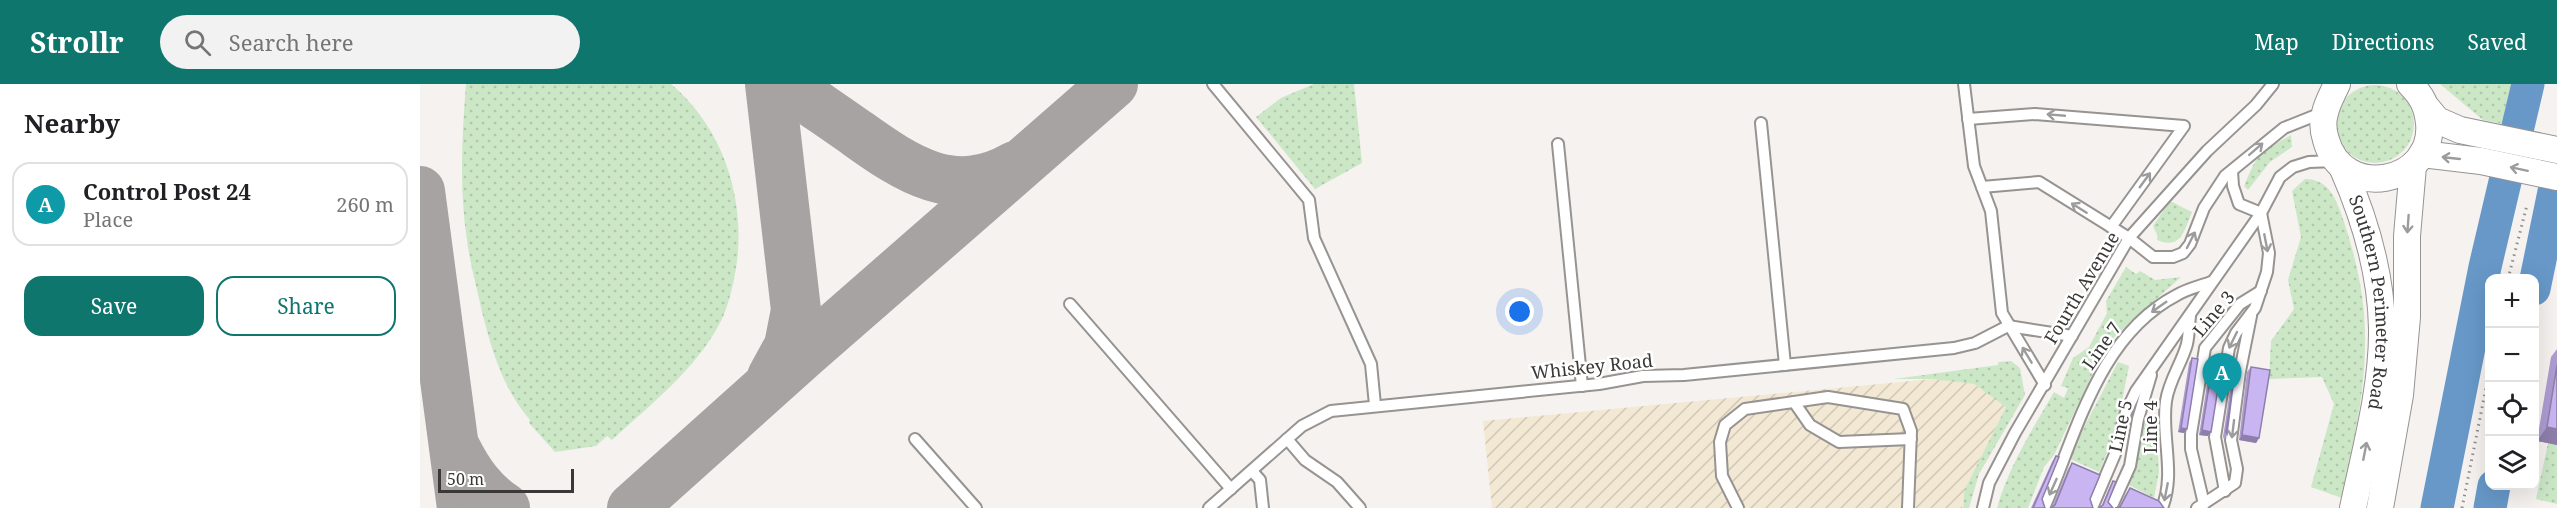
<!DOCTYPE html>
<meta charset="utf-8">
<style>
body{margin:0;font-family:"Noto Serif",serif;background:#f2f2f2;color:#202124}
.controls{position:absolute;right:18px;bottom:18px;display:grid;overflow:hidden;border-radius:12px;box-shadow:0 6px 24px #0002}
.controls button{width:54px;height:54px;display:grid;place-items:center;padding:0;border:0;border-bottom:2px solid #e0e0e0;background:#fff;color:#202124;font:30px sans-serif}
.scale{position:absolute;left:18px;bottom:15px;width:136px;box-sizing:border-box;padding-left:6px;border:3px solid #3b3938;border-top:0;font-size:16px;line-height:21px;white-space:nowrap;color:#3b3938;-webkit-text-stroke:4px #fff;paint-order:stroke}
.you{position:absolute;left:1100px;top:228px;width:21px;height:21px;margin:-15px;border:4px solid #fff;border-radius:50%;background:#1a73e8;box-shadow:0 0 0 9px #1a73e833}
.badge{display:grid;place-items:center;width:39px;height:39px;border-radius:50%;background:#0f766e;color:#fff;font-size:20px;font-weight:700}
.pin{position:absolute;translate:-50% -50px;filter:drop-shadow(0 2px 3px #0008)}
.pin::after{content:'';position:absolute;top:32px;width:21px;height:18px;background:inherit;clip-path:polygon(0 0,100% 0,50% 100%)}
.list{margin:0;padding:0;list-style:none}
h2{display:flex;justify-content:space-between;align-items:center;height:78px;margin:0;padding:0 24px;font-size:26px}
h2 small{font-size:20px;font-weight:400;color:#757577}
.list li{display:grid;grid-template-columns:39px 1fr auto;gap:18px;align-items:center;box-sizing:border-box;height:84px;margin:0 12px 12px;padding:0 12px;border:2px solid #e0e0e0;border-radius:18px}
.list b{display:block;font-size:22px;white-space:nowrap}
.list p{margin:0;font-size:20px;white-space:nowrap;color:#757577}
.list em{font-size:20px;font-style:normal;color:#757577}
.actions{display:flex;gap:12px;padding:18px 24px}
.actions a{flex:1;padding:14px 0;border:2px solid #0f766e;border-radius:18px;text-align:center;font-size:21px;color:#0f766e}
.actions .main{background:#0f766e;color:#fff}
.icon{flex:none;width:33px;height:33px;fill:none;stroke:currentColor;stroke-width:2;stroke-linecap:round;stroke-linejoin:round}
.map{position:relative;flex:none;width:2137px;height:424px;overflow:hidden}
header{display:flex;align-items:center;gap:36px;box-sizing:border-box;height:84px;padding:0 30px;background:#0f766e;color:#fff}
header strong{font-size:28px}
nav{display:flex;gap:33px;margin-inline-start:auto;font-size:21px}
.search{width:420px;height:54px;background:#f2f2f2;display:flex;align-items:center;gap:15px;box-sizing:border-box;padding:0 21px;border-radius:33px;color:#757577;font-size:22px}
main{display:flex}
aside{flex:1;background:#fff}
.map>svg:first-child{display:block}
</style>
<header>
<strong>Strollr</strong>
<div class="search"><svg class="icon" aria-label="search" viewBox="0 0 24 24"><circle cx="10" cy="10" r="6"/><path d="M15 15l6 6"/></svg>Search here</div>
<nav><a>Map</a><a>Directions</a><a>Saved</a></nav>
</header>
<main>
<aside>
<h2>Nearby<small></small></h2>
<ul class="list">
<li><span class="badge" style="background:#0f9aa8">A</span><div><b>Control Post 24</b><p>Place</p></div><em>260 m</em></li>
</ul>
<div class="actions"><a class="main">Save</a><a>Share</a></div>
</aside>
<div class="map">
<svg width="2137" height="424" viewBox="0 0 2137 424">
<defs>
<pattern id="industrial-furrows" width="10" height="10" patternUnits="userSpaceOnUse" patternTransform="scale(1.5)"><rect width="10" height="10" fill="#f2e8d3"/><path d="M-1 1l2-2M0 10L10 0M9 11l2-2" fill="none" stroke="#d0c8b6"/></pattern>
<pattern id="grass-dots" width="8" height="8" patternUnits="userSpaceOnUse" patternTransform="scale(1.5)"><rect width="8" height="8" fill="#cbe7c6"/><path d="M2 2h.1M6 6h.1" fill="none" stroke="#afc7ab" stroke-width="1.8" stroke-linecap="round"/></pattern>
</defs>
<rect width="100%" height="100%" fill="#f6f2f0"/>
<!-- industrial -->
<polygon fill="url(#industrial-furrows)" points="1512,295 1554,300 1586,323 1544,407 1542,424 1072,424 1063,337"/>
<!-- grass -->
<g fill="url(#grass-dots)">
<path d="M46 0H251C307 47 329 125 314 195 311 209 307 226 300 239 275 286 231 320 192 356L187 352 176 362 135 368 109 339 110 336C83 305 72 267 62 228 57 204 50 180 47 156 39 105 42 51 46 0Z"/>
<polygon points="894,0 934,0 942,79 895,105 836,33 861,14"/>
<polygon points="2020,0 2091,0 2083,40 2063,36"/>
<circle cx="1955" cy="40" r="39"/>
<path d="M1871 51 1872 63 1850 78 1828 106 1824 102C1838 69 1838 69 1871 51Z"/>
<path d="M1885 95C1910 95 1917 117 1924 138 1937 177 1946 218 1945 260 1945 311 1932 364 1922 414L1891 403 1914 320 1902 293 1849 295 1851 257 1874 225 1868 196 1881 153 1872 107Z"/>
<path d="M1750 117 1772 128C1764 147 1761 166 1737 156L1738 153 1733 142Z"/>
<path d="M1706 183 1716 190 1720 187 1735 196 1761 193 1695 252 1680 274 1634 371 1624 383 1608 424H1577C1589 382 1612 346 1634 308L1644 314 1648 304 1641 302 1653 274 1669 263 1687 229 1686 217Z"/>
<polygon points="1591,277 1600,284 1605,311 1559,390 1549,424 1543,424 1544,407 1586,323 1554,300 1512,295 1474,295 1578,281 1578,278"/>
<polygon points="1698,278 1709,282 1696,347 1679,388 1648,374"/>
<polygon points="1731,333 1736,337 1739,388 1734,414 1705,399 1725,335"/>
<polygon points="2128,359 2137,361 2137,420 2116,415"/>
</g>
<g fill="none" stroke-linecap="round" stroke-linejoin="round">
<!-- river -->
<g stroke="#6798c8" stroke-width="33">
<polyline points="2114,205 2137,93"/>
<polyline points="2017,424 2065,183 2108,0"/>
<polyline points="2070,424 2074,402"/>
</g>
<!-- taxiway -->
<g stroke="#a6a3a2" stroke-width="50">
<polyline points="350,0 376,226 369,262 352,293"/>
<path d="M366 0C390 17 414 33 438 50 487 85 534 117 595 82"/>
<polyline points="0,107 42,424"/>
<path d="M36 365C48 389 62 409 85 424"/>
<polyline points="212,424 385,269 693,0"/>
</g>
<!-- service casing -->
<g stroke="#979391" stroke-width="14">
<g id="service">
<polyline points="793,0 889,116 894,154 951,280 955,321"/>
<polyline points="1544,0 1554,82 1571,127 1582,229 1625,301"/>
<polyline points="1548,35 1615,30 1764,42 1691,143"/>
<polyline points="1341,39 1365,281"/>
<polyline points="1138,60 1162,302"/>
<polyline points="1812,87 1813,102 1819,120 1841,129"/>
<polyline points="1562,103 1619,98 1709,154 1733,173 1753,173 1763,169 1770,160 1784,124 1805,92 1864,44 1904,28"/>
<polyline points="650,220 811,405"/>
<polyline points="1588,242 1652,252"/>
<polyline points="1374,318 1390,341 1419,358 1491,355"/>
<polyline points="495,355 556,424"/>
<polyline points="867,355 885,376 917,398 940,424"/>
<polyline points="832,387 840,396 843,424"/>
<polyline points="1805,407 1795,353 1809,264 1816,249 1835,224 1847,188 1849,169 1841,129"/>
<polyline points="1784,420 1771,365 1771,350 1785,264 1820,220 1841,207"/>
<polyline points="789,424 882,342 911,327 1179,300 1223,292 1264,291 1534,264 1555,259 1588,242"/>
<polyline points="1318,424 1302,392 1300,358 1305,341 1325,325 1408,313 1483,325 1491,347 1488,424"/>
<polyline points="1563,424 1569,399 1595,349 1709,154 1787,67 1836,21 1853,0"/>
<path d="M1624 424C1657 349 1678 252 1757 211 1767 205 1780 202 1791 198"/>
<polyline points="1672,424 1695,370 1706,328 1716,307 1841,129 1860,93 1873,83 1889,78 1916,77"/>
<polyline points="1691,424 1710,382 1718,335 1731,291"/>
<path d="M1742 424C1756 389 1741 353 1746 317 1749 296 1762 279 1767 260 1769 251 1769 241 1770 232"/>
<polyline points="1777,424 1815,399 1817,385 1811,356 1820,287 1831,232"/>
</g>
</g>
<!-- tertiary casing -->
<g stroke="#979391" stroke-width="28">
<g id="tertiary">
<path d="M1917 0C1913 9 1907 19 1905 29 1902 39 1903 47 1906 56 1923 118 2015 100 2009 39 2007 22 2002 12 1990 0"/>
<polyline points="2008,25 2017,36 2040,46 2137,66"/>
<polyline points="2002,70 2061,77 2137,93"/>
<path id="s1" d="M1923 85C1945 135 1961 188 1962 244 1963 302 1945 367 1933 424"/>
<polyline points="1960,424 1980,311 1987,233 1987,152 1993,82"/>
</g>
</g>
<!-- path -->
<g stroke="#918e8c" stroke-width="3" stroke-dasharray="1.5 4.5" stroke-linecap="butt">
<polyline points="2088,195 2107,121"/>
<polyline points="2042,424 2070,284"/>
</g>
<!-- service -->
<use href="#service" stroke="#fff" stroke-width="10"/>
<!-- tertiary -->
<use href="#tertiary" stroke="#fff" stroke-width="26"/>
</g>
<!-- wall -->
<g fill="#ae9cd1">
<polygon points="2137,265 2137,361 2117,357 2131,273"/>
<polygon points="1772,274 1764,349 1758,348 1769,279"/>
<polygon points="1793,278 1788,352 1779,351 1790,282"/>
<polygon points="1831,283 1839,354 1836,359 1819,356 1827,288"/>
<polygon points="1813,302 1807,350 1804,355 1803,353 1810,307"/>
<polygon points="1636,372 1622,415 1625,424 1611,424 1632,378"/>
<polygon points="1652,379 1670,415 1632,423 1648,385"/>
<polygon points="1693,397 1688,418 1681,423 1689,404"/>
<polygon points="1710,404 1744,424 1699,423 1705,411"/>
</g>
<!-- shaded-wall -->
<g fill="#8d7faa">
<polygon points="2127,343 2137,345 2137,361 2117,357"/>
<polygon points="1761,344 1767,345 1764,349 1758,348"/>
<polygon points="1782,346 1791,348 1788,352 1779,351"/>
<polygon points="1822,351 1839,354 1836,359 1819,356"/>
</g>
<!-- building -->
<g fill="#cab5f3" stroke="#8d7faa" stroke-width="1.5">
<polygon points="1772,274 1778,275 1767,345 1761,344"/>
<polygon points="1793,278 1802,279 1791,348 1782,346"/>
<polygon points="2137,281 2137,345 2127,343"/>
<polygon points="1831,283 1850,286 1839,354 1822,351"/>
<polygon points="1813,302 1807,350 1806,348"/>
<polygon points="1636,372 1639,373 1622,415 1625,424 1613,424"/>
<polygon points="1652,379 1680,391 1670,415 1673,424 1631,424 1635,421"/>
<polygon points="1693,397 1696,398 1688,418 1693,424 1679,424 1683,421"/>
<polygon points="1710,404 1739,417 1744,424 1695,424 1700,423"/>
</g>
<!-- one-way arrows -->
<defs><path id="oneway-shaft" d="M-6 0H5M1.5-3L5.5 0L1.5 3" fill="none" stroke-width="1.6" stroke-linecap="round" stroke-linejoin="round" transform="scale(1.5)"/></defs>
<g stroke="#9d9c9c">
<use href="#oneway-shaft" transform="translate(1636 31) rotate(-175)"/>
<use href="#oneway-shaft" transform="translate(1836 65) rotate(-41)"/>
<use href="#oneway-shaft" transform="translate(2031 74) rotate(-174)"/>
<use href="#oneway-shaft" transform="translate(2099 85) rotate(-168)"/>
<use href="#oneway-shaft" transform="translate(1725 96) rotate(-54)"/>
<use href="#oneway-shaft" transform="translate(1659 124) rotate(-148)"/>
<use href="#oneway-shaft" transform="translate(1988 140) rotate(94)"/>
<use href="#oneway-shaft" transform="translate(1771 156) rotate(-63)"/>
<use href="#oneway-shaft" transform="translate(1846 159) rotate(79)"/>
<use href="#oneway-shaft" transform="translate(1739 223) rotate(145)"/>
<use href="#oneway-shaft" transform="translate(1813 256) rotate(116)"/>
<use href="#oneway-shaft" transform="translate(1607 271) rotate(-121)"/>
<use href="#oneway-shaft" transform="translate(1813 345) rotate(97)"/>
<use href="#oneway-shaft" transform="translate(1945 367) rotate(-79)"/>
<use href="#oneway-shaft" transform="translate(1633 403) rotate(114)"/>
<use href="#oneway-shaft" transform="translate(1746 408) rotate(101)"/>
</g>
<g text-anchor="middle" stroke-width="5" stroke-linejoin="round" paint-order="stroke">
<!-- street labels -->
<g font-size="18" fill="#3b3938" stroke="#fff">
<text transform="translate(1662 204) rotate(-59)" y="6">Fourth Avenue</text>
<text dy="6" stroke="none"><textPath href="#s1" startOffset="138">Southern Perimeter Road</textPath></text>
<text transform="translate(1794 230) rotate(-50)" y="6">Line 3</text>
<text transform="translate(1682 262) rotate(-55)" y="6">Line 7</text>
<text transform="translate(1172 283) rotate(-6)" y="6">Whiskey Road</text>
<text transform="translate(1701 342) rotate(-78)" y="6">Line 5</text>
<text transform="translate(1731 343) rotate(-90)" y="6">Line 4</text>
</g>
</g>
</svg>
<div class="controls">
<button>+</button>
<button>−</button>
<button><svg class="icon" aria-label="locate" viewBox="0 0 24 24"><circle cx="12" cy="12" r="6"/><path d="M12 2v4M12 18v4M2 12h4M18 12h4"/></svg></button>
<button><svg class="icon" aria-label="layers" viewBox="0 0 24 24"><path d="M12 4l9 5-9 5-9-5zM3 14l9 5 9-5"/></svg></button>
</div>
<div class="scale">50 m</div>
<div class="you"></div>
<div class="pin badge" style="left:1802px;top:319px;background:#0f9aa8">A</div>
</div>
</main>
